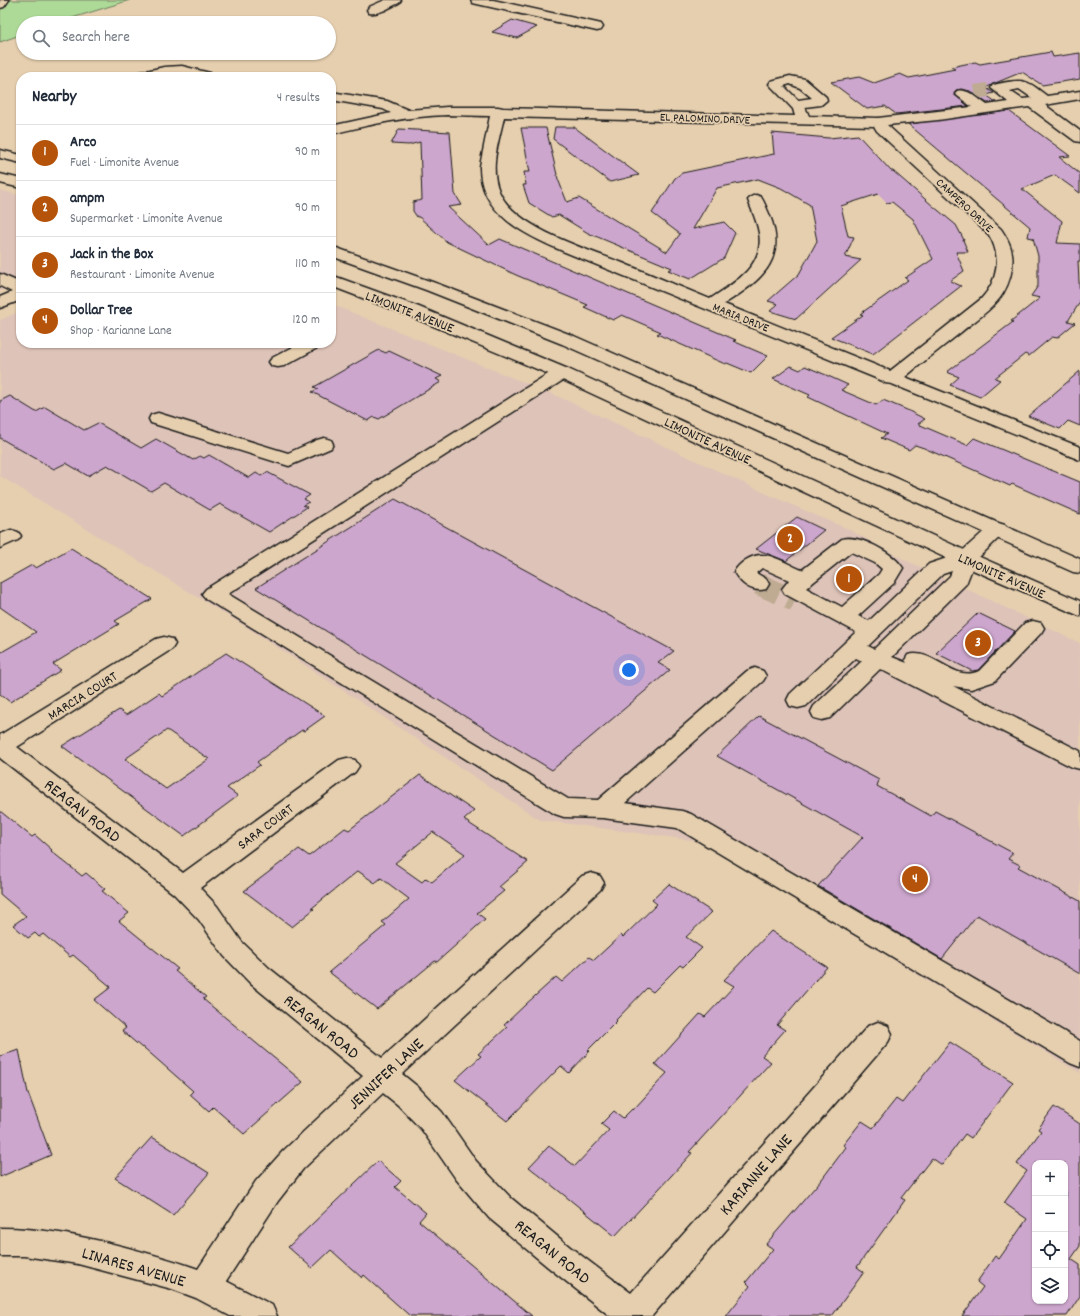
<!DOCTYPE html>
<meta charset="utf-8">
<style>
body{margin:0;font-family:Dekko,sans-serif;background:#f2f2f3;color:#1f2937}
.controls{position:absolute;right:12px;bottom:12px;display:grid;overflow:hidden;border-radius:8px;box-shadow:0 1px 3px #0004}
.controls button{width:36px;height:36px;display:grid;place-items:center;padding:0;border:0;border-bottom:1px solid #e0e1e3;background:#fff;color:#1f2937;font:20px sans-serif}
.you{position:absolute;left:629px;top:670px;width:14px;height:14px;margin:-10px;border:3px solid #fff;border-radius:50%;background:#1a73e8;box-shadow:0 0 0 6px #1a73e833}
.badge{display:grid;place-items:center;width:26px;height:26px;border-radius:50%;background:#b45309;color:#fff;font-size:13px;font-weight:700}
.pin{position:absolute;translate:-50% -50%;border:2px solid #fff;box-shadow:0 1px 4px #0006}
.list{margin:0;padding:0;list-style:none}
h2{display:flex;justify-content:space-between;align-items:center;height:52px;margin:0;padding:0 16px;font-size:17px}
h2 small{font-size:13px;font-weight:400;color:#747a83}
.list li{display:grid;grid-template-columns:26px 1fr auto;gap:12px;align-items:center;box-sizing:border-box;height:56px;padding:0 16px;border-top:1px solid #e0e1e3}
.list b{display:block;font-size:15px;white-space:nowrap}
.list p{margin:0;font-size:13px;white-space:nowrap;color:#747a83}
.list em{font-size:13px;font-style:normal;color:#747a83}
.icon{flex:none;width:22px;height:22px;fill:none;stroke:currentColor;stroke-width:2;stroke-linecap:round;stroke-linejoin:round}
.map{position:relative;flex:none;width:1080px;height:1316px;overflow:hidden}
.search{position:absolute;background:#fff;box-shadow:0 1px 3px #0004;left:16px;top:16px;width:320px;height:44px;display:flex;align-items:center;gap:10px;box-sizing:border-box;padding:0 14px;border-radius:22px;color:#747a83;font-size:15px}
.panel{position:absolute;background:#fff;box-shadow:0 1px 3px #0004;left:16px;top:72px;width:320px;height:276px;border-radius:16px}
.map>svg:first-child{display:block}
</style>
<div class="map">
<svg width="1080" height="1316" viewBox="0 0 1080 1316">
<rect width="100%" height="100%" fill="#e6cfaf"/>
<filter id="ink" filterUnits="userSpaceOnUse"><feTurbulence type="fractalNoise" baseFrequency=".025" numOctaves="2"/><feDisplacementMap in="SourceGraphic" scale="8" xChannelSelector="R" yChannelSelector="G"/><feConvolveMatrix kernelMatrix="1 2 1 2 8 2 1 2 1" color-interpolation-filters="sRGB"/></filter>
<g filter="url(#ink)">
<!-- built -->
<g fill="#dec3b8">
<polygon points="0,190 21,196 21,281 0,291"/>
<polygon points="331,304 555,395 776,498 848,529 897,556 1080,643 1080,1073 698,841 540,820 248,628 0,476 0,320 21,311 21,343 331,343"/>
</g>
<!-- green -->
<polygon fill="#aeda98" stroke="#657b5a" points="0,0 130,0 56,23 23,23 23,34 0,42"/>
<!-- building -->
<g fill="#cda6cd" stroke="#1c1c1c" fill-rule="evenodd">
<polygon points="512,20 537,27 517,38 492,32"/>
<polygon points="1051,52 1053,57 1080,53 1080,79 1042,85 1022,72 993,84 986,88 994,93 986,95 996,102 987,103 970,91 961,89 956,90 954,94 968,106 896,114 885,106 867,109 831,82 859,77 874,83 900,74 909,78 955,69 951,67 975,62 980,64"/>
<polygon points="1009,111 1070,156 1059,157 1080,174 1080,193 1055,175 1022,189 1062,221 1057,243 1080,244 1080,261 1078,261 1080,302 1068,321 1075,323 1057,338 1052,337 1029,356 1025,354 995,378 1000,380 980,397 950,385 959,377 947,372 1013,322 1011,321 1040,298 1031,296 1038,286 1038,256 1033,238 1028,237 1030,227 908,124"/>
<polygon points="555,127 574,127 639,175 610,182 553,139"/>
<polygon points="521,128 546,128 558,179 567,202 579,198 667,252 680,234 652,213 675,178 682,173 774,154 772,133 829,138 858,135 891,171 893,171 933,206 956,225 964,240 963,240 968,252 956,252 964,271 950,281 961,286 873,354 831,337 863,315 860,314 908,280 905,278 933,259 913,219 892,202 887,203 878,194 841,206 848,236 854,237 845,257 861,260 796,319 770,311 778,304 768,301 799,274 817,241 810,205 781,188 758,179 717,188 693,229 724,222 735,233 724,258 690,279 668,270 672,268 588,233 559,215 552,217 529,203 523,185 526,185 524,172 530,172"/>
<polygon points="399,129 450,132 455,194 462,205 448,207 489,245 500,239 736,340 733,341 768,356 751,373 727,363 725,364 657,334 661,332 622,315 613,320 584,307 588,305 516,275 447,242 419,217 417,217 413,211 413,202 422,200 420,142 409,145 391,144"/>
<polygon points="379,350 386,353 389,351 442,376 436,379 441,382 379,419 374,417 368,421 312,392 318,389 314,387"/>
<polygon points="791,366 800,370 805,366 826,375 848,385 841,390 876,405 883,400 907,410 925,419 918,424 967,445 974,438 1080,482 1080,514 1012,484 1010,486 924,448 915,445 909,450 881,438 887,434 808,397 810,395 773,379"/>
<polygon points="1080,371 1080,426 1068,421 1060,429 1028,416"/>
<polygon points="10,396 36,412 45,407 84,430 98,423 141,448 156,439 193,460 200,456 204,458 209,455 249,478 256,473 261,476 267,472 310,495 304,499 309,502 303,505 307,507 269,532 220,504 210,510 164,483 151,491 107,465 88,476 66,463 54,469 0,438 0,401"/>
<polygon points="395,499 674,651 658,663 670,670 552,770 256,588"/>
<polygon points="797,517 824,530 786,561 756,549"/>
<polygon points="71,548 152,599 115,621 119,624 53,664 61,670 10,702 0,694 0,653 36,632 0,607 0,583 32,565 36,568"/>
<polygon points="978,613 1015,631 978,670 972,671 936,653"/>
<path d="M226 653 325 716 304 731 302 730 257 762 260 765 227 788 238 796 184 836 62 746 119 710 126 715 159 693 162 696ZM167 730 209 759 166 789 125 759Z"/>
<polygon points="759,716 879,780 877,786 931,816 935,811 1013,853 1008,859 1020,865 1018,867 1080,901 1080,974 977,915 942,959 818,886 863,837 717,756"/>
<path d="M420 775 474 811 464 820 528 862 499 887 504 891 477 913 485 919 437 962 435 961 377 1009 329 972 386 925 382 922 409 899 381 878 375 883 358 871 312 908 314 909 292 927 244 891 299 849 309 856 345 828 349 830ZM433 832 465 854 432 882 426 878 422 882 395 863Z"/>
<polygon points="0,811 32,837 35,835 52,850 51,851 82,876 86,873 105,889 102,891 129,913 119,921 178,969 175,971 206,997 203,999 303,1082 244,1134 213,1107 209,1111 190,1094 193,1091 143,1047 142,1048 122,1031 126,1028 94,1000 111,987 73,955 70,957 43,934 39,937 35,933 28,938 13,925 26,916 0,894"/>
<polygon points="669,884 712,912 686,937 702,948 683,967 680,965 653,992 647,988 616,1020 617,1021 588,1050 590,1051 569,1073 561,1066 507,1121 455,1080 481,1056 478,1054 507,1027 504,1025 525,1005 556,977 562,982 589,957 594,960 621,935 623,937 657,904 652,900"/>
<polygon points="771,931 827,967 777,1025 785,1030 762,1056 771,1062 689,1152 692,1153 671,1176 615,1236 529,1167 549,1146 575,1166 609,1130 601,1124 614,1111 623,1118 632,1109 633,1110 667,1073 655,1064 700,1014 705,1017 734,986 724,980"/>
<polygon points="950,1042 1013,1082 971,1138 965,1134 942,1165 932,1158 901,1198 905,1200 857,1267 864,1272 832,1316 726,1316 750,1286 746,1282 773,1249 766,1244 822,1179 846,1147 843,1145 862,1121 873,1128 896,1099 902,1103"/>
<polygon points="19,1050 28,1093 51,1155 0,1177 0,1056"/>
<path d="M1054 1107 1080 1124V1246L1071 1259 1080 1265V1296L1067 1316H962L983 1287 977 1282 995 1256 999 1259 1027 1219 1004 1203 1027 1171 1017 1164 1041 1131 1038 1129ZM1035 1163H1065V1301H1035Z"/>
<polygon points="152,1137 209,1173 173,1215 115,1178"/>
<polygon points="378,1161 401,1181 395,1187 426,1213 419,1221 532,1316 410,1316 364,1275 362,1278 331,1250 312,1268 288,1247"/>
</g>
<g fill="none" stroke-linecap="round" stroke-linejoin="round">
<!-- minor-tunnel-far1 -->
<polyline stroke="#beab92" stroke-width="14" stroke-dasharray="14 7" stroke-linecap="butt" points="975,92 988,90"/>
<!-- minor-tunnel -->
<polyline stroke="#beab92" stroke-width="22" stroke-dasharray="22 11" stroke-linecap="butt" points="759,584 795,601"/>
<!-- minor casing -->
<g stroke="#1c1c1c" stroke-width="3">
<g id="minor">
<polygon points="0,0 9,0 4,7 0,8"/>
<path d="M385 0H401L399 3C390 7 379 15 369 13L367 10 369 7Z"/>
<polygon points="471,0 493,0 597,23 601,24 603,27 601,30 597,31 477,4 473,3"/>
<polygon points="182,66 214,74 216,77 193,77 182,74 155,77 130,77 132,74 164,67"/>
<path d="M790 76 805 79 826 97 827 100 821 105 805 107 809 116 878 118 972 107 955 94 957 91C968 88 978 99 987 105L1008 102 991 88 993 85C1002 83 1017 79 1025 82 1033 84 1040 91 1047 96L1080 91V99L1045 105 1080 131V142L1075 141 1029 107 938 120 887 125 1001 229C1010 242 1014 252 1012 268 1007 302 984 313 960 333 942 347 923 362 905 377L1080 447V460L892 384 885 383 883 381 565 252C527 236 479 214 480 166L490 116C476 116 461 115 447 115 407 116 369 125 331 134V126L391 113 383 109 331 100V92L387 101 408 110 447 107H498L503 108 795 116 793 109 769 84 771 81ZM790 84 800 88 812 98 798 100 784 86ZM1019 89 1032 98 1022 99 1010 91ZM504 117 874 126 877 131 989 235C1002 256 998 281 981 299L890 371 724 304C759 282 788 261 770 216 767 210 765 203 761 197L756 195 751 197 748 200C752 211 757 221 759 233 765 266 734 283 710 299 680 287 650 274 620 262 586 249 513 227 499 191 489 167 499 141 504 117Z"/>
<polygon points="0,274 21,283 21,300 0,308 0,297 12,292 0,286"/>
<polygon points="301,343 322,343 319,347 284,366 278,367 272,366 269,362 272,358"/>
<polygon points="562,368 568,369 571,373 568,377 228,594 568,799 598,800 747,671 755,668 763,671 766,676 763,681 625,803 682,811 691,814 1080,1041 1080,1067 1070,1063 677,828 603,818 564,817 555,814 206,599 202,594 206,589 556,369"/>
<polygon points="158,413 288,453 317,440 324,438 331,440 333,444 331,448 289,466 151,423 149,419 151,415"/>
<path d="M998 523 1005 525 1008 529 975 561 966 584 892 657 907 663 905 660 908 655C934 648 953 683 979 671L1025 623 1033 621 1041 623 1044 628 1041 633 995 681 971 689 953 686 1080 751V769L1072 767 880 669 830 718 822 720 814 718 811 712 814 706 862 661 856 658 806 706 798 708 790 706 787 700 790 694 856 632 785 594 782 589 789 580 762 568 756 573 766 579 769 584 766 589C752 593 741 584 734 572 739 563 752 554 763 555 773 555 792 566 802 570L842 539C859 534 894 553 903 568L894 583 858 616 869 621 929 564 959 554 991 525ZM851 552 875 563 882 569 879 574 842 607 806 588ZM952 571 950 576 874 649 868 646 943 574Z"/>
<polygon points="11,530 18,532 21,536 18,540 0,548 0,534"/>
<path d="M164 637 172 639 175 644 172 649 17 747 183 873 339 760 347 758 355 760 359 766 355 772 200 888 217 906 242 942 269 968 382 1058 582 876 591 873 600 876 604 883 600 890 402 1074 418 1087 442 1112 476 1161 511 1198 570 1247 631 1293 868 1026 878 1022 888 1026 892 1034 888 1042 652 1316H610L548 1267 489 1218 456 1179 422 1130 398 1105 383 1093 303 1169 278 1201 226 1281 272 1305 277 1316H230L196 1298 172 1289 78 1264 24 1256H0V1228C42 1228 81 1236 121 1246 147 1253 173 1260 198 1269L256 1181 283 1151 363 1076 251 984 224 956 199 920 174 894 0 758V735L156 639Z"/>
</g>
</g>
<!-- major casing -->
<g stroke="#1c1c1c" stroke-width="3">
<g id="major">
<polygon points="0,150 21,155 21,163 0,158"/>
<polygon points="0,174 21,179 21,188 0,183"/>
<polygon points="331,246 438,284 574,336 1080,559 1080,573 1073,572 562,344 426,290 331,256"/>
<polygon points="331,275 419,307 568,369 973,554 1080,601 1080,616 959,564 556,377 407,315 331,286"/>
</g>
</g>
<!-- minor -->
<use href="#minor" fill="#e6cfaf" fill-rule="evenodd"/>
<!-- major -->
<use href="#major" fill="#e6cfaf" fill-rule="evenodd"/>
</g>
</g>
<g text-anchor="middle" stroke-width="3.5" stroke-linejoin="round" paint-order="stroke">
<!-- far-street labels -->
<g font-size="12" fill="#1c1c1c" stroke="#e6cfaf">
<text transform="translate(705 118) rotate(2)" y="4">EL PALOMINO DRIVE</text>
<text transform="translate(965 205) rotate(43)" y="4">CAMPERO DRIVE</text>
<text transform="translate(741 317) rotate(22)" y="4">MARIA DRIVE</text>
</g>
<!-- street labels -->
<g font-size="14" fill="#1c1c1c" stroke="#e6cfaf">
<text transform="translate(410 311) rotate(21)" y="5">LIMONITE AVENUE</text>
<text transform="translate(708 440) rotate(25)" y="5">LIMONITE AVENUE</text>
<text transform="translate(1002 575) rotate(24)" y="5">LIMONITE AVENUE</text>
<text transform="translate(82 695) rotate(-32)" y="5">MARCIA COURT</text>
<text transform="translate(265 826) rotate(-37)" y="5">SARA COURT</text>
</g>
<!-- near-street labels -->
<g font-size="17" fill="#1c1c1c" stroke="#e6cfaf">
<text transform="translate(83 810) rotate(38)" y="6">REAGAN ROAD</text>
<text transform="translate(322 1026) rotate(39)" y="6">REAGAN ROAD</text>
<text transform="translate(385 1073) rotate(-43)" y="6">JENNIFER LANE</text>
<text transform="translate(755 1174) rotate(-49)" y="6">KARIANNE LANE</text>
<text transform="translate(553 1251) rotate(39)" y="6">REAGAN ROAD</text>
<text transform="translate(134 1266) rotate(16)" y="6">LINARES AVENUE</text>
</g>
</g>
</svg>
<div class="controls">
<button>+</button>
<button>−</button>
<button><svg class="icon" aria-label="locate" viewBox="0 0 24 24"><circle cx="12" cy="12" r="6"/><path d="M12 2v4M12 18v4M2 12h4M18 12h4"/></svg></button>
<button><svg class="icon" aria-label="layers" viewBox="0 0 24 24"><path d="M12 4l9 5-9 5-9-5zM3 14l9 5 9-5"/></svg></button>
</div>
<div class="you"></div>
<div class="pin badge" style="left:849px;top:579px">1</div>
<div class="pin badge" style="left:790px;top:539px">2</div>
<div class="pin badge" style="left:978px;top:643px">3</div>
<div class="pin badge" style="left:915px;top:879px">4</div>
<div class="search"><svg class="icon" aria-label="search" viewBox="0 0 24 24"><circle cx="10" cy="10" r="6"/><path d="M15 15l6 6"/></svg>Search here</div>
<section class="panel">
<h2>Nearby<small>4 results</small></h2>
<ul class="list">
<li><span class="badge">1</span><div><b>Arco</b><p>Fuel · Limonite Avenue</p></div><em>90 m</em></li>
<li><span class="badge">2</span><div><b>ampm</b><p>Supermarket · Limonite Avenue</p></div><em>90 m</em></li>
<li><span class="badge">3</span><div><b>Jack in the Box</b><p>Restaurant · Limonite Avenue</p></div><em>110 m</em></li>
<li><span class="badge">4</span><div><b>Dollar Tree</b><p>Shop · Karianne Lane</p></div><em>120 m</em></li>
</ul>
</section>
</div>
